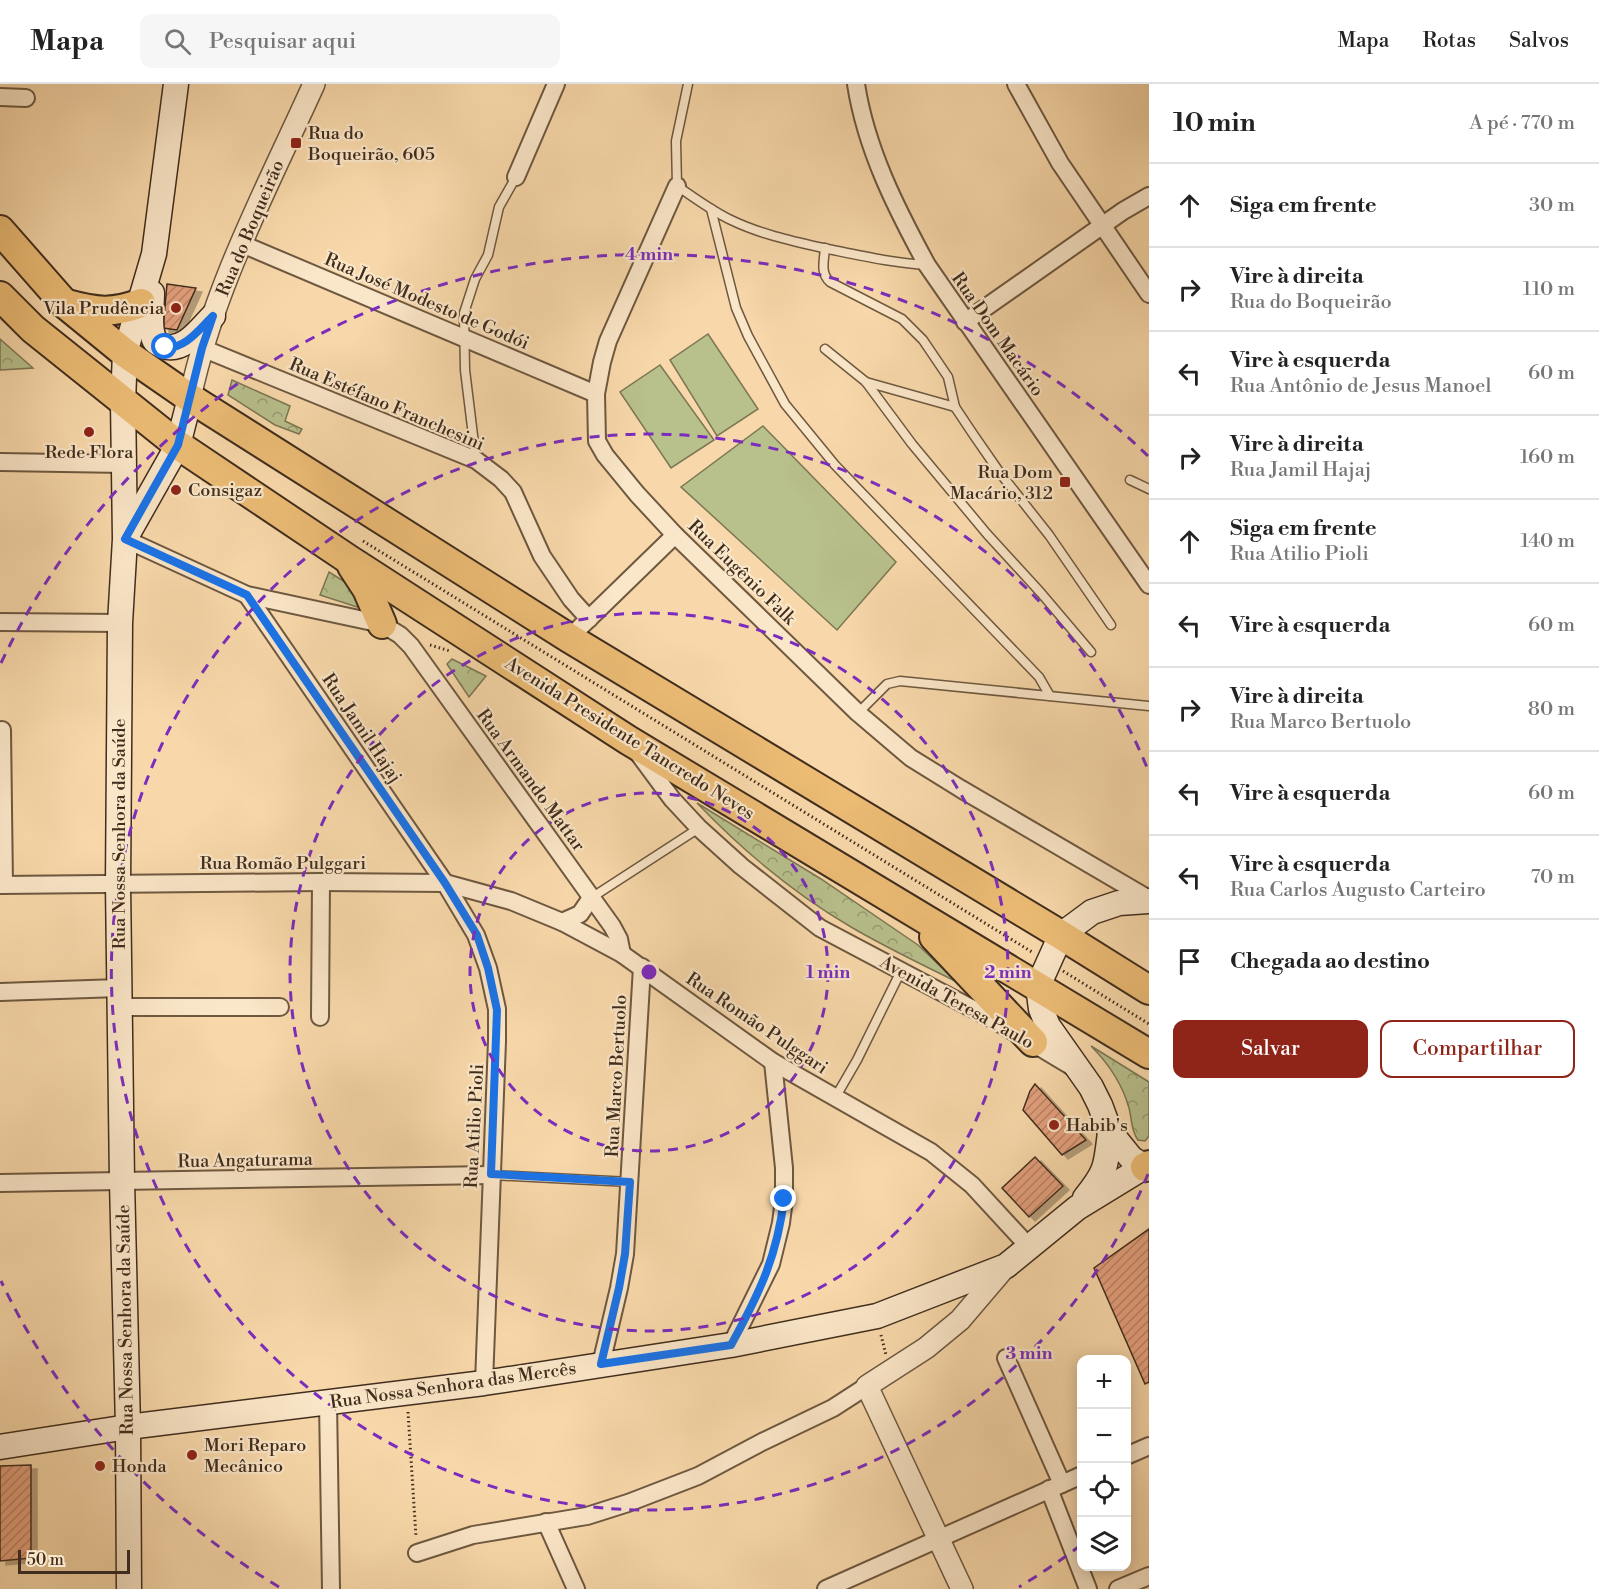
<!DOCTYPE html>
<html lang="pt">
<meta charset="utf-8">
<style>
body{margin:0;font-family:"Libre Bodoni",serif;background:#f6f6f6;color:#222}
.controls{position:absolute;right:18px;bottom:18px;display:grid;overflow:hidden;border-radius:12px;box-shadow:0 3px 15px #0003}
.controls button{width:54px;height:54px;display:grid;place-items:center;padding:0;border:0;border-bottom:2px solid #e0e0e0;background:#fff;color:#222;font:30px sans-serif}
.scale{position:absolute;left:18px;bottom:15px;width:112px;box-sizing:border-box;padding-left:6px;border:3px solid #402d1d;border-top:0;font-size:16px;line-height:21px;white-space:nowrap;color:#402d1d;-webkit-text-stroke:4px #fae6c8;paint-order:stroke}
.stop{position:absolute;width:18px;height:18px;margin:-14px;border:4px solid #1a73e8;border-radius:50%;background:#fff}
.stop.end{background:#1a73e8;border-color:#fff;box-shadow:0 2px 6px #0008}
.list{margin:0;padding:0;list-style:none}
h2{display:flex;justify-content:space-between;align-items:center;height:78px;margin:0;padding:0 24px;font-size:26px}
h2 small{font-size:20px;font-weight:400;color:#767676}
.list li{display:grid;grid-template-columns:39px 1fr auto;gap:18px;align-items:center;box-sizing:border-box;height:84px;padding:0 24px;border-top:2px solid #e0e0e0}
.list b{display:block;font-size:22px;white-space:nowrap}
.list p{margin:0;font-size:20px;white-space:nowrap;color:#767676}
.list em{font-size:20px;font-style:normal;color:#767676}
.actions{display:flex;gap:12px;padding:18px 24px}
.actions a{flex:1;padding:14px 0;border:2px solid #8f2418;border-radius:12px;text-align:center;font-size:21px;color:#8f2418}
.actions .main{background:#8f2418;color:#fff}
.icon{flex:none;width:33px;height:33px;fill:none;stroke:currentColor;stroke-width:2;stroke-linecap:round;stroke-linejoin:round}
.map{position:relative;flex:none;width:1149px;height:1505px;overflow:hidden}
header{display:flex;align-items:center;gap:36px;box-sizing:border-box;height:84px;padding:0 30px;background:#fff;border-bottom:2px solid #e0e0e0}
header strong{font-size:28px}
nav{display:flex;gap:33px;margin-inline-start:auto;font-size:21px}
.search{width:420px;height:54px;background:#f6f6f6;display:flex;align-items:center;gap:15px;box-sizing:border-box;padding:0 21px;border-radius:12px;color:#767676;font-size:22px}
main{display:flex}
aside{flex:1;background:#fff}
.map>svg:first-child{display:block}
</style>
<header>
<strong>Mapa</strong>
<div class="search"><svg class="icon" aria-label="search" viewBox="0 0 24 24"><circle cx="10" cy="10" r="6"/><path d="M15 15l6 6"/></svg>Pesquisar aqui</div>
<nav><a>Mapa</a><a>Rotas</a><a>Salvos</a></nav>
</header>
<main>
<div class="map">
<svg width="1149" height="1505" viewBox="0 0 1149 1505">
<defs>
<pattern id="forest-crowns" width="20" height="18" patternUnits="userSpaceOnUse" patternTransform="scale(1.5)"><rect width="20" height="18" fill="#b8c08c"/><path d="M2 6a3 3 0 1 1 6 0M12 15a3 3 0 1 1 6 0" fill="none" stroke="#979c72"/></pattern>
<pattern id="building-hatch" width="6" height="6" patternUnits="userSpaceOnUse" patternTransform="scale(1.5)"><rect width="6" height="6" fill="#e4a07d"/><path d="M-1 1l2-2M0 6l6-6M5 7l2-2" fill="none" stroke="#ba8366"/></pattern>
<filter id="shadow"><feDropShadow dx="6" dy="4" stdDeviation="0" flood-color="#0004"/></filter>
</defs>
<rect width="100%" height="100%" fill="#f8d8aa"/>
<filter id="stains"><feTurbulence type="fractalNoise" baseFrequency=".00333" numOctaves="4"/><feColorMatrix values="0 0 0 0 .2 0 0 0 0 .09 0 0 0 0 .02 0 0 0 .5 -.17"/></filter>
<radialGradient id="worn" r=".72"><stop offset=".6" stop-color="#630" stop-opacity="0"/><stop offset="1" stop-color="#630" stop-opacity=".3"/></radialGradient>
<!-- forest -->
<g fill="url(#forest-crowns)" stroke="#7c7654" stroke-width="1.5">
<polygon points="0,255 33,284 0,286"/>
<polygon points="232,296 290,322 285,337 302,345 299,350 275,341 228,311"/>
<polygon points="329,488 361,508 362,521 357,523 320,511"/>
<polygon points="452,575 486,592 469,613 447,580"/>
<path d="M697 719 821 795 918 861 957 898C921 880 885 863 851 843 793 809 743 767 697 719Z"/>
<path d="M1091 962 1149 998V1052L1145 1057 1138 1056C1131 1047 1132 1035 1129 1024 1122 999 1109 980 1091 962Z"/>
</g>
<!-- pitch -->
<g fill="#b8c08c" stroke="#7c7654" stroke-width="1.5">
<polygon points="708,250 758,325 717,352 670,276"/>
<polygon points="660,281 714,356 671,384 620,308"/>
<polygon points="763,342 896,478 837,546 681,403"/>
</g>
<!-- building -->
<g fill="url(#building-hatch)" stroke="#402d1d" stroke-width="1.5" filter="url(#shadow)">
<polygon points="167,200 196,204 177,246 163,244"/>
<polygon points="1035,1000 1086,1056 1062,1071 1023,1026 1030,1007"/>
<polygon points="1035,1073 1063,1102 1029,1133 1002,1104"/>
<polygon points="1149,1145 1149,1298 1145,1300 1094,1184"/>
<polygon points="31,1381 31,1474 0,1477 0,1382"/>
</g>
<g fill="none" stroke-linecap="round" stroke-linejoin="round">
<!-- service casing -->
<g stroke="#6e5840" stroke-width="11">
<g id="service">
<path d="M688 0 676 57 677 102C695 114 712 127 731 136 760 150 792 157 823 164 858 171 892 179 927 181"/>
<polyline points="711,125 736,224 748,252 785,320 835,381 1039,593 1050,612"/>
<path d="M825 164C824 177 820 189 830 198L902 235 923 256 948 293 955 323 973 350 1000 389 1049 451 1111 541"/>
<polyline points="825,265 866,298 912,360 987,450 1041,509 1091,568"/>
<polyline points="866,298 955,323"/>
<polyline points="476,376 465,286 464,229 475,195 488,171 499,123 516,93"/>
<polyline points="1130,396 1149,405"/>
<polyline points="858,629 887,600 900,597 1149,622"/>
<polyline points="591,814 699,744"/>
<polyline points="835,1014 857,976 901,887"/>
<polyline points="491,1091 630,1098"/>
</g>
</g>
<!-- minor casing -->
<g stroke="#6e5840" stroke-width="20">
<g id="minor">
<path d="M856 0C866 65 896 124 927 181L1149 501"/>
<polyline points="1016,0 1060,79 1149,210"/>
<polyline points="0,13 26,14"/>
<polyline points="516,93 556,0"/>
<polyline points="677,102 608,257 602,278 596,310 597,357 605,371 637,410 675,451 858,629 911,674 961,705 1149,815"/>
<polyline points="242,160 596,310"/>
<polyline points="965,238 1123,127 1149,112"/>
<polyline points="202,264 476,376 501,395 513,408 542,472 571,515 589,535"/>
<polyline points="0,378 125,380"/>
<polyline points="125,455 247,511 382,540 400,551 411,562 612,842 619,855 622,870"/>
<polyline points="247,511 445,799 476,851 488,884 497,925 497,957 484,1299"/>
<polyline points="0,538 120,539"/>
<polyline points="569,554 675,451"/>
<polyline points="2,646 4,801"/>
<polyline points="638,669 672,715 699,744 741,782 820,844 994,936 1074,984"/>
<polyline points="0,801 321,798 445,799 511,817 562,838 622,870 773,978 931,1068 972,1101 1030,1164"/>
<polyline points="562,838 580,830 591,814"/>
<polyline points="0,908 119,904"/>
<polyline points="120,923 280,923"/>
<polyline points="320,933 321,798"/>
<polyline points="0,1099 491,1091"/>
<polyline points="731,1261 771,1180 781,1139 784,1115 784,1084 773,978"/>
<polyline points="1006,1274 1062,1400"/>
<polyline points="601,1280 619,1204 625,1170 642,883"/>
<polyline points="328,1318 331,1505"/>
<polyline points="1126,1372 1149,1362"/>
<polyline points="1049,1405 1088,1505"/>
<polyline points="546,1438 576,1505"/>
<polyline points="417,1469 473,1451 587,1432 628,1419 698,1392 762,1358 833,1324 867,1302"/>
<polyline points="826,1505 1082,1391"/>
<polyline points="1118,1505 1149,1492"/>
</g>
</g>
<!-- tertiary casing -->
<g stroke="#6e5840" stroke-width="24">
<g id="tertiary">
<path d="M190 314C213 204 268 102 314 0"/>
<polyline points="962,1505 867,1302 926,1264 960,1236 1006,1182"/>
</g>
</g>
<!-- secondary casing -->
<g stroke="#402d1d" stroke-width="27">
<g id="secondary">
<path d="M152 209C152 222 149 240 153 252 154 258 158 260 163 262 184 269 200 245 213 232"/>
<polyline points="126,453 178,361 190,314"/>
<polyline points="1145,1083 1131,1074 1110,1048 1100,1021 1091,1003 1048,942 1041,925 1038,902 1061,851 1092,828 1119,819 1149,817"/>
<path d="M1085 1114C1107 1087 1106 1082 1110 1048"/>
<polyline points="0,1363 128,1343 484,1299 731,1261 877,1232 1006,1182 1077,1124 1149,1080"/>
<polyline points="129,1505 128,1343 122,1097 118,801 120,539 125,455 123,317 125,269 154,170 176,0"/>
</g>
</g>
<!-- trunk casing -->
<g stroke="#402d1d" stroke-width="32">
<g id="trunk">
<polyline points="0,146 65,220 125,269 190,314 569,554 1061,851 1149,906"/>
<polyline points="0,212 33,245 178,361 348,475 628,656 1149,970"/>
<path d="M67 220C96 228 113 230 141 219"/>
<polyline points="352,482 367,505 382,540"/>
<polyline points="934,853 1033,958"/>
<polyline points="1145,1083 1149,1081"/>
</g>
</g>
<!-- path -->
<g stroke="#402d1d" stroke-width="3" stroke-dasharray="1.5 3" stroke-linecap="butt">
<polyline points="363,457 1032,868"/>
<polyline points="430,561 450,567"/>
<polyline points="1063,887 1149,940"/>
<polyline points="881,1251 886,1271"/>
<polyline points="408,1328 416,1453"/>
</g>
<!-- service -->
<use href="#service" stroke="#fae6c8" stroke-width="8"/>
<!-- minor -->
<use href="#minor" stroke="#fae6c8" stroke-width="16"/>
<!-- tertiary -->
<use href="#tertiary" stroke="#fae6c8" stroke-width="21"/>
<!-- secondary -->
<use href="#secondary" stroke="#fae6c8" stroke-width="24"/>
<!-- trunk -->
<use href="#trunk" stroke="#ecbc75" stroke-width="28"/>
</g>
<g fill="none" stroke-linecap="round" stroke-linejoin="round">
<!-- route -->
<path stroke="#1a73e8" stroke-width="8" d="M165 263C185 266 200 244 213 232L202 264 178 361 125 455 247 511 445 799 477 851 488 884 497 926 491 1090 630 1098 625 1170 619 1204 601 1280 731 1261C759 1210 777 1173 784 1115"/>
</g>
<!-- distance rings -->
<g fill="none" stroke="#7b2cbf" stroke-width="3" stroke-dasharray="10 8">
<circle cx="649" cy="888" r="179"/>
<circle cx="649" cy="888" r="359"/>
<path d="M1148 1090A538 538 0 1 1 1148 686"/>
<path d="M1081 1461A718 718 0 0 1 1019 1503M279 1503A718 718 0 0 1 1 1197M1 579A718 718 0 0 1 1148 372"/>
</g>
<!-- markers -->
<g fill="#8f2418" stroke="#fae6c8" stroke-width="2">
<rect x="290" y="53" width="12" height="12" rx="3"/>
<circle cx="176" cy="224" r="6"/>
<circle cx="89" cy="348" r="6"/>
<rect x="1059" y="392" width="12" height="12" rx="3"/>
<circle cx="176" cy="406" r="6"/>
<circle cx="1054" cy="1041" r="6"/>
<circle cx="192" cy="1371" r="6"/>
<circle cx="100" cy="1382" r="6"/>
</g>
<g text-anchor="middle" stroke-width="4.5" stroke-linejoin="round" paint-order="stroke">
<!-- poi labels -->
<g font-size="18" fill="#402d1d" stroke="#fae6c8" text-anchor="start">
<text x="308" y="55">Rua do<tspan x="308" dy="21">Boqueirão, 605</tspan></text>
<text x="164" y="230" text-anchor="end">Vila Prudência</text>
<text x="89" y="374" text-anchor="middle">Rede Flora</text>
<text x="1053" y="394" text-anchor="end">Rua Dom<tspan x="1053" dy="21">Macário, 312</tspan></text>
<text x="188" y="412">Consigaz</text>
<text x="1066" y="1047">Habib's</text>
<text x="204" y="1367">Mori Reparo<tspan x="204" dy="21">Mecânico</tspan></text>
<text x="112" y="1388">Honda</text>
</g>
<!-- street labels -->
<g font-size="18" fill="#402d1d" stroke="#fae6c8">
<text transform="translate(250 144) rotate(-67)" y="6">Rua do Boqueirão</text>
<text transform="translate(427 217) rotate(23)" y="6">Rua José Modesto de Godói</text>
<text transform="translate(998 250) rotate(55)" y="6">Rua Dom Macário</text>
<text transform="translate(387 320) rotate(23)" y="6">Rua Estéfano Franchesini</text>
<text transform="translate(742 488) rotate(44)" y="6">Rua Eugênio Falk</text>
<text transform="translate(362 644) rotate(56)" y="6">Rua Jamil Hajaj</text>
<text transform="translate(630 654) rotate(32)" y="6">Avenida Presidente Tancredo Neves</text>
<text transform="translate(531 696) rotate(54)" y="6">Rua Armando Mattar</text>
<text transform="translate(119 750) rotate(-90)" y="6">Rua Nossa Senhora da Saúde</text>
<text x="283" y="785">Rua Romão Pulggari</text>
<text transform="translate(957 918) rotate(29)" y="6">Avenida Teresa Paulo</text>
<text transform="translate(757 939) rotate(34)" y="6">Rua Romão Pulggari</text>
<text transform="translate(616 992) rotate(-87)" y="6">Rua Marco Bertuolo</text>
<text transform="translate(474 1042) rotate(-87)" y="6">Rua Atilio Pioli</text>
<text transform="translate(245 1076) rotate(-1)" y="6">Rua Angaturama</text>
<text transform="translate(125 1236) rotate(-91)" y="6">Rua Nossa Senhora da Saúde</text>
<text transform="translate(453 1301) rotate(-8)" y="6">Rua Nossa Senhora das Mercês</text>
</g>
</g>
<circle cx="649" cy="888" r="9" fill="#7b2cbf" stroke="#fae6c8" stroke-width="3"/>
<g font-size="18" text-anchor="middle" font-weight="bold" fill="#7b2cbf" stroke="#fae6c8" stroke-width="4.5" stroke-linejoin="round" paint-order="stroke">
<text x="649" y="176">4 min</text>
<text x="828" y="894">1 min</text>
<text x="1008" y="894">2 min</text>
<text x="1029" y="1275">3 min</text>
</g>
<rect width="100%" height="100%" filter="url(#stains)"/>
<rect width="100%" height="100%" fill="url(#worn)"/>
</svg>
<div class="controls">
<button>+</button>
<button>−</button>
<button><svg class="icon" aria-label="locate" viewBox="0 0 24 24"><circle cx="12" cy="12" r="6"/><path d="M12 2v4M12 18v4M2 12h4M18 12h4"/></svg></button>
<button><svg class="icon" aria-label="layers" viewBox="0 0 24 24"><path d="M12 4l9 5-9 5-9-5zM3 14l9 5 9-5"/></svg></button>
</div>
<div class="scale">50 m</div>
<div class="stop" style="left:165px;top:263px"></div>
<div class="stop end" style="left:784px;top:1115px"></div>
</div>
<aside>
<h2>10 min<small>A pé · 770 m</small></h2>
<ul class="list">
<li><svg class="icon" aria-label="ahead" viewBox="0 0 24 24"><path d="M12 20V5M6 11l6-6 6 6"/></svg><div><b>Siga em frente</b></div><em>30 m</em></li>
<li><svg class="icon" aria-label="right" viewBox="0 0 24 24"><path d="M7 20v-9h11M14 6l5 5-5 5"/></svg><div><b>Vire à direita</b><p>Rua do Boqueirão</p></div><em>110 m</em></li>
<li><svg class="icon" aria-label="left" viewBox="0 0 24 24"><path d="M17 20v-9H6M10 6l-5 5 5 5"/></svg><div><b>Vire à esquerda</b><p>Rua Antônio de Jesus Manoel</p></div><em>60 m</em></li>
<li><svg class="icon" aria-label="right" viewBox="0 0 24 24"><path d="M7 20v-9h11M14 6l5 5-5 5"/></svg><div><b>Vire à direita</b><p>Rua Jamil Hajaj</p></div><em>160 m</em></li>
<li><svg class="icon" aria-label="ahead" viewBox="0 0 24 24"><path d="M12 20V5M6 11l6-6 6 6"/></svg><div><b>Siga em frente</b><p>Rua Atilio Pioli</p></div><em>140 m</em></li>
<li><svg class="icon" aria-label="left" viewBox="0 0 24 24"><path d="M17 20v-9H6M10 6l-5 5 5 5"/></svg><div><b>Vire à esquerda</b></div><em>60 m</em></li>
<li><svg class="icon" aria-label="right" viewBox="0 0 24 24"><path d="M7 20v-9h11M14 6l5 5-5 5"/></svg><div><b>Vire à direita</b><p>Rua Marco Bertuolo</p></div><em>80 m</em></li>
<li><svg class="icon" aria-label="left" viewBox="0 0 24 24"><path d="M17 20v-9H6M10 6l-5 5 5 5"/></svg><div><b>Vire à esquerda</b></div><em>60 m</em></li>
<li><svg class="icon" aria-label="left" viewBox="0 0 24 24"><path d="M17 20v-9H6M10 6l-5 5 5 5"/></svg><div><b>Vire à esquerda</b><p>Rua Carlos Augusto Carteiro</p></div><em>70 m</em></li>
<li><svg class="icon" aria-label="arrive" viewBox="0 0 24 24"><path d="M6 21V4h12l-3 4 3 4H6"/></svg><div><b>Chegada ao destino</b></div></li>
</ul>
<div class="actions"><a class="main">Salvar</a><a>Compartilhar</a></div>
</aside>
</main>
